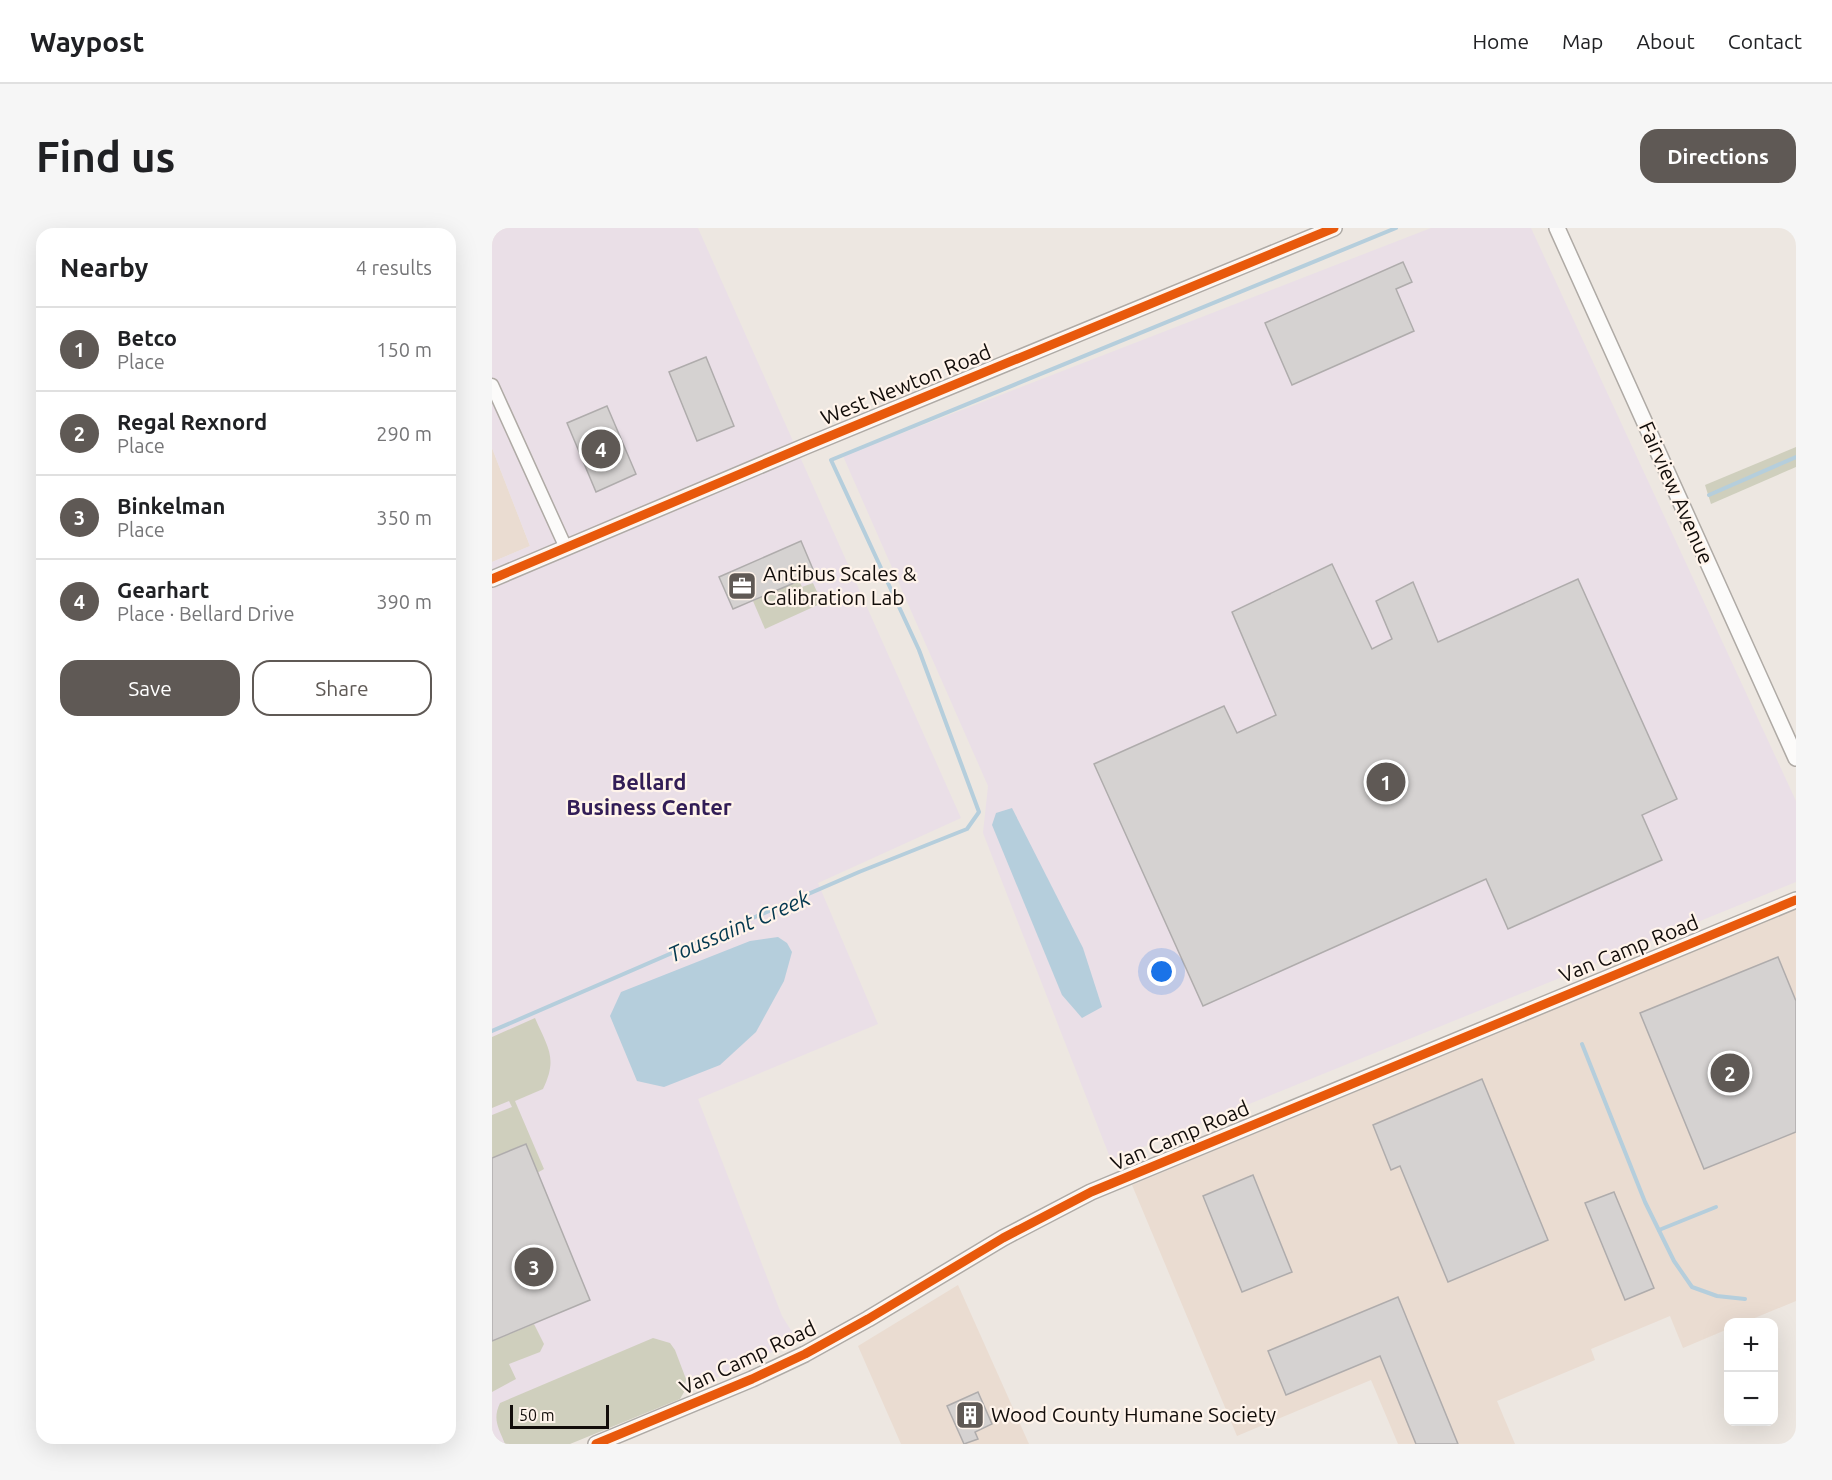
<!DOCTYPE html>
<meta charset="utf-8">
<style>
body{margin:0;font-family:Ubuntu,sans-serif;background:#f6f6f6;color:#202124}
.controls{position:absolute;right:18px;bottom:18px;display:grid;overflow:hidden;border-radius:12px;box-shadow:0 6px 24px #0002}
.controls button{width:54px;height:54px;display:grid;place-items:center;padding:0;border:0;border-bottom:2px solid #e0e0e0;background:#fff;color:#202124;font:30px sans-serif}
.scale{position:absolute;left:18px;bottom:15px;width:99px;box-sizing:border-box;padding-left:6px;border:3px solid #120d0a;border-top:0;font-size:16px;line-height:21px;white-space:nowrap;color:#120d0a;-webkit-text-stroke:4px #fff4eb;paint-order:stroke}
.you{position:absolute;left:670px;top:744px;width:21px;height:21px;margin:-15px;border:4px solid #fff;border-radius:50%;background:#1a73e8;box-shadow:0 0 0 9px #1a73e833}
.badge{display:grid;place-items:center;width:39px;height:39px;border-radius:50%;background:#5f5955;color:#fff;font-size:20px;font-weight:700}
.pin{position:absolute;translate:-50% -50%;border:3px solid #fff;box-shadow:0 2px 6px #0006}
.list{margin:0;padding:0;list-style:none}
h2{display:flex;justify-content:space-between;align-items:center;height:78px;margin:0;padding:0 24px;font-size:26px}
h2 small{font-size:20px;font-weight:400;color:#757577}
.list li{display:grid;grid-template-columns:39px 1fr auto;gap:18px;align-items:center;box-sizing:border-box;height:84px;padding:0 24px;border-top:2px solid #e0e0e0}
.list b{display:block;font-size:22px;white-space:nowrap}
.list p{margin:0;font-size:20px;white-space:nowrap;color:#757577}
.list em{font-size:20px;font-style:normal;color:#757577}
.actions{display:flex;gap:12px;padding:18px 24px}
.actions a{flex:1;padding:14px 0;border:2px solid #5f5955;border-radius:18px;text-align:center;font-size:21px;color:#5f5955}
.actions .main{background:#5f5955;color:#fff}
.map{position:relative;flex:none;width:1304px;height:1216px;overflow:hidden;border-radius:18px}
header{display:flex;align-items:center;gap:36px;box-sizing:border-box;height:84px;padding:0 30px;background:#fff;border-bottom:2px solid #e0e0e0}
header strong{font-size:28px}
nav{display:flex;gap:33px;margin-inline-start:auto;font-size:21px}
.intro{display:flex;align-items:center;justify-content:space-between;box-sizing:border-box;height:144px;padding:0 36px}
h1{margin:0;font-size:42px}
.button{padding:15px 27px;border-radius:18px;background:#5f5955;color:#fff;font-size:21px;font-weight:700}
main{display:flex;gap:36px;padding:0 36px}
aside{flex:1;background:#fff;border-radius:18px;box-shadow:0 6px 24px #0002}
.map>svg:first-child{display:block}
</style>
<header>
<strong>Waypost</strong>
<nav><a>Home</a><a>Map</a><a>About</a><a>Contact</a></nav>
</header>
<div class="intro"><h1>Find us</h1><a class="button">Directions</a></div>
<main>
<aside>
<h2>Nearby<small>4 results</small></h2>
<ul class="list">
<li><span class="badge">1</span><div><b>Betco</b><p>Place</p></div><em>150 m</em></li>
<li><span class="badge">2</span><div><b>Regal Rexnord</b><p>Place</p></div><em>290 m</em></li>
<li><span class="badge">3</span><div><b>Binkelman</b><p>Place</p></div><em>350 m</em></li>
<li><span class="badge">4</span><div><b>Gearhart</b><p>Place · Bellard Drive</p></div><em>390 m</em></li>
</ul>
<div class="actions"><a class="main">Save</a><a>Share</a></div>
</aside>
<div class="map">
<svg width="1304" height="1216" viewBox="0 0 1304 1216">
<rect width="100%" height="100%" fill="#ede7e1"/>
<!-- built -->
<g fill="#eadcd1">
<polygon points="0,220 38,318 0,334"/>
<polygon points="1304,680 1304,1073 1253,1094 1236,1094 1236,1101 1191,1120 1178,1088 1099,1121 1103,1132 1005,1173 1023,1216 906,1216 879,1152 745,1208 640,957"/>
<polygon points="466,1057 537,1216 409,1216 366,1118"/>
</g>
<!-- industrial -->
<g fill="#eadfe7">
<polygon points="0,0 206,0 469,590 326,655 386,796 206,871 290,1088 305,1112 245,1141 66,1216 0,1216 0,334 38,318 0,220"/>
<polygon points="939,0 1039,0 1304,573 1304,654 619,932 491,605 496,558 351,228"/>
</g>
<!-- green -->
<g fill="#cfcfbd">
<polygon points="1304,219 1304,239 1219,276 1213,257"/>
<polygon points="307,352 310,359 321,355 330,375 273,401 261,373"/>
<path d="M43 790C56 820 66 830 51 861L23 873 52 941 45 945 33 916 0 930V887L20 879 17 873 0 880V809Z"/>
<polygon points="42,1096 52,1116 48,1124 17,1136 24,1151 0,1164 0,1113"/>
<path d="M161 1110 178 1115 183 1122 194 1151 192 1164 188 1171 78 1216H13C7 1200 0 1192 8 1175Z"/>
</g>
<!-- water -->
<g fill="#b5cedc">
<polygon points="520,580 591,720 610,779 590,790 570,767 500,597 504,585"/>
<polygon points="286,709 295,715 300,724 292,753 264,804 228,837 172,859 145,853 118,788 129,764 258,713"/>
</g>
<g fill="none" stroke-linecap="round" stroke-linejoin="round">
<!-- stream -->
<g stroke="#b5cedc" stroke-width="4">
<polyline points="1217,267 1304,229"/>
<polyline points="0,803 367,644 475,601 487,584 427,422 339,232 904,0"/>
<polyline points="1090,816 1153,974 1182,1033 1200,1059 1225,1068 1253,1071"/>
<polyline points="1167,1002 1224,979"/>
</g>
</g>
<!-- building -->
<g fill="#d5d2d1" stroke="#afacac" stroke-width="1.5">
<polygon points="911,34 920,54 904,61 922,103 800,157 773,95"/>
<polygon points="214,129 242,198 205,213 177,144"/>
<polygon points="115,178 144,246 104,264 75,195"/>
<polygon points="309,313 323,346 241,381 227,349"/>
<polygon points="840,336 880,421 900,411 884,373 921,354 946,414 1086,351 1185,571 1150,587 1170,632 1016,701 994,651 711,778 602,536 732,478 745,505 784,487 740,384"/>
<polygon points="1286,729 1304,773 1304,904 1212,941 1148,785"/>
<polygon points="990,851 1056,1012 956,1054 908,938 899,942 881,897"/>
<polygon points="34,916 98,1072 0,1113 0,930"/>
<polygon points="761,947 800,1044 750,1064 711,968"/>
<polygon points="1122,964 1162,1060 1133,1072 1093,975"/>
<polygon points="906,1069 966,1216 924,1216 888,1128 794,1167 776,1123"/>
<polygon points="486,1164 500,1196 483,1204 486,1211 472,1216 455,1178"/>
</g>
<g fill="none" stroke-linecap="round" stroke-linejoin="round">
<!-- minor casing -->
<g stroke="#afaaa5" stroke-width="15">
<polyline id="minor" points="0,157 74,320"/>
</g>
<!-- tertiary casing -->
<g stroke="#afaaa5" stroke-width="18">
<g id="tertiary">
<polyline points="1065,0 1304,530"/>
<polyline points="0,351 314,218 842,0"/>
<polyline points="104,1216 260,1151 313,1126 376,1091 511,1010 599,964 1304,672"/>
</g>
</g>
<!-- minor -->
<use href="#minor" stroke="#fcfbfa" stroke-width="12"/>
<!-- tertiary -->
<use href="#tertiary" stroke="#fcfbfa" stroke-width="15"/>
<!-- cycleway casing -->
<g stroke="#fff4eb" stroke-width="13">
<g id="cycleway">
<polyline points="0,351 314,218 842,0"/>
<polyline points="104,1216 260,1151 313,1126 376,1091 511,1010 599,964 1304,672"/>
</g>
</g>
<!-- cycleway -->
<use href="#cycleway" stroke="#e8590c" stroke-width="9"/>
</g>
<!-- icons -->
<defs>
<g id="office-square" transform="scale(1.5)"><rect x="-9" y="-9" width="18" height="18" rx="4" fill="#5f5955" stroke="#fff4eb"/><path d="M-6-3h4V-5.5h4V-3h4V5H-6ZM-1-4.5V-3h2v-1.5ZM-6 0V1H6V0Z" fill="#fff"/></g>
<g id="building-square" transform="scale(1.5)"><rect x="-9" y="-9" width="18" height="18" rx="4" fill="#5f5955" stroke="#fff4eb"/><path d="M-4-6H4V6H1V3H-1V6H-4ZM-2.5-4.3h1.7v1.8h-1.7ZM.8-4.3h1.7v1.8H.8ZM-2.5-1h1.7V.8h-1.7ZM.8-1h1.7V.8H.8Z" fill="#fff"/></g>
</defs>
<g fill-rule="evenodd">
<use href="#office-square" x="250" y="358"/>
<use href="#building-square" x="478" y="1187"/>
</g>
<g text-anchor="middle" stroke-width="4.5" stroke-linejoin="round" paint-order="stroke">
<!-- street labels -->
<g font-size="21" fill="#120d0a" stroke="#fff4eb">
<text transform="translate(414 157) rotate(-22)" y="7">West Newton Road</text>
<text transform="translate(1184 265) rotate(66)" y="7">Fairview Avenue</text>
<text transform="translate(1137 721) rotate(-22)" y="7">Van Camp Road</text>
<text transform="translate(688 908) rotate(-23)" y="7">Van Camp Road</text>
<text transform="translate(256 1130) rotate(-25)" y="7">Van Camp Road</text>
</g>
<!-- poi labels -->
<g font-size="21" fill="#120d0a" stroke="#fff4eb" text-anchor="start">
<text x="271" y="353">Antibus Scales &amp;<tspan x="271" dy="24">Calibration Lab</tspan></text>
<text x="499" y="1194">Wood County Humane Society</text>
</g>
<!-- neighbourhood labels -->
<g font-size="22" font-weight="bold" fill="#321d56" stroke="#fff4eb">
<text x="157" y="562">Bellard<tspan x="157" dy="25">Business Center</tspan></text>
</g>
<!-- water labels -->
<g font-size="22" font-style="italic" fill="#03384f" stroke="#fff4eb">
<text transform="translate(247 698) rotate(-23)" y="8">Toussaint Creek</text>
</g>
</g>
</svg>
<div class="controls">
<button>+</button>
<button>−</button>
</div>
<div class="scale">50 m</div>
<div class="you"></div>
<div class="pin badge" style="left:894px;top:554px">1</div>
<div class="pin badge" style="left:1238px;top:845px">2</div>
<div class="pin badge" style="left:42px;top:1039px">3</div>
<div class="pin badge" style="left:109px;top:221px">4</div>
</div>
</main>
